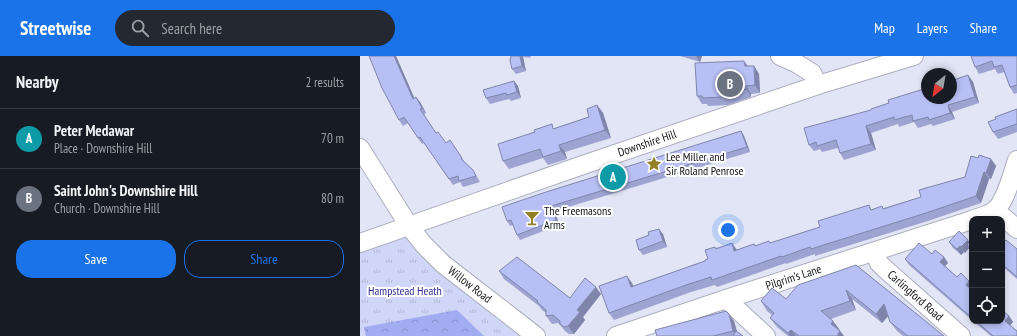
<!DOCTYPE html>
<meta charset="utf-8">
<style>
body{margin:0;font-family:"PT Sans Narrow",sans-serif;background:#242831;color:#f1f3f6}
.controls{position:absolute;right:12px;bottom:12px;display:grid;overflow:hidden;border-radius:8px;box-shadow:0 2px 6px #0003}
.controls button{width:36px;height:36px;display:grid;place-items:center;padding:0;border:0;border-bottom:1px solid #363941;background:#171b24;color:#f1f3f6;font:20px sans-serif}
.compass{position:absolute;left:561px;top:12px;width:36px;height:36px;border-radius:50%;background:#171b24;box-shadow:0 2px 6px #0003;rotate:211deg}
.you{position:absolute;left:368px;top:174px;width:14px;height:14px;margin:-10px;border:3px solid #fff;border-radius:50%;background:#1a73e8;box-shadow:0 0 0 6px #1a73e833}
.badge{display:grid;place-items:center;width:26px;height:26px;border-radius:50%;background:#1a73e8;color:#fff;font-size:13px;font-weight:700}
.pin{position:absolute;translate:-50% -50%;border:2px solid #fff;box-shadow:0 1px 4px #0006}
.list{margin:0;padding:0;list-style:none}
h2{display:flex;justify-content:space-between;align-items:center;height:52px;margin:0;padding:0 16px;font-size:17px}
h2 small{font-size:13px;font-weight:400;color:#9ea1a6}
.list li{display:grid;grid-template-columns:26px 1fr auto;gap:12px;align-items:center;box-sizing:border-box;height:60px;padding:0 16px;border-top:1px solid #363941}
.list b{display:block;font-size:15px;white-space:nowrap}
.list p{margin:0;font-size:13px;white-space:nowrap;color:#9ea1a6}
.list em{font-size:13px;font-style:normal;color:#9ea1a6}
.actions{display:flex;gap:8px;padding:12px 16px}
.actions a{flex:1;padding:9px 0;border:1px solid #1a73e8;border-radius:16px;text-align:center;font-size:14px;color:#1a73e8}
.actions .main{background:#1a73e8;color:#fff}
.icon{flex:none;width:22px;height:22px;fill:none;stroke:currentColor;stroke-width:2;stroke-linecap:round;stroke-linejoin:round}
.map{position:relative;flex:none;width:657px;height:280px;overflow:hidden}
header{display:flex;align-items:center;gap:24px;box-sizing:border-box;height:56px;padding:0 20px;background:#1a73e8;color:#fff}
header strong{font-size:19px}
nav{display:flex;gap:22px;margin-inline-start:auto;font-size:14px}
.search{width:280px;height:36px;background:#242831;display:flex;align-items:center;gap:10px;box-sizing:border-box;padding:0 14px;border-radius:22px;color:#9ea1a6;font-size:15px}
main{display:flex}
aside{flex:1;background:#171b24}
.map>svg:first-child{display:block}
</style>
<header>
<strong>Streetwise</strong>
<div class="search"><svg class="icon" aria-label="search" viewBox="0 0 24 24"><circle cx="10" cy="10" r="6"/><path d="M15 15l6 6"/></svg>Search here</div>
<nav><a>Map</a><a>Layers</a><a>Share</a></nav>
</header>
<main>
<aside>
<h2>Nearby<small>2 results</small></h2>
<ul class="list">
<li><span class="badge" style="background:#0f9aa8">A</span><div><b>Peter Medawar</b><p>Place · Downshire Hill</p></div><em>70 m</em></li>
<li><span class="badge" style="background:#6b7280">B</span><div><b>Saint John's Downshire Hill</b><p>Church · Downshire Hill</p></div><em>80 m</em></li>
</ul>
<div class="actions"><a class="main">Save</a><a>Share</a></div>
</aside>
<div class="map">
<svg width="657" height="280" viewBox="0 0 657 280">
<defs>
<pattern id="grass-tufts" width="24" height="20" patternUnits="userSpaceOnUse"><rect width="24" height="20" fill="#d0d6f7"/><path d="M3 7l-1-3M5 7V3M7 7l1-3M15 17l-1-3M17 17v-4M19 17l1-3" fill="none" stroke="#b2b7d3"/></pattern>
<pattern id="forest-crowns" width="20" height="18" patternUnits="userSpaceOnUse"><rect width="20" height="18" fill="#a2acf1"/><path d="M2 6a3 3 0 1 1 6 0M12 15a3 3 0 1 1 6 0" fill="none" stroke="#8a93ce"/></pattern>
</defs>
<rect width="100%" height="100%" fill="#e2e5f5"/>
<!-- grass -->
<polygon fill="url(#grass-tufts)" points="49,170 176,280 0,280 0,187"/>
<!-- forest -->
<polygon fill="url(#forest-crowns)" points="97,254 124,280 6,280 4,271"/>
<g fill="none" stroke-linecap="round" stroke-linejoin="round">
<!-- minor casing -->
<g stroke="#acaebe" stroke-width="20">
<g id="minor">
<polyline points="420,0 436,7 452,17 458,29"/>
<path id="s1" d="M0 92 49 170 64 189 83 208 176 280"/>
<polyline points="635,154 657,173"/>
<path d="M614 163C621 161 628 159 634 155 646 146 652 118 657 104"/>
<path id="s2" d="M0 187 220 110 458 29 554 0"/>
<path id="s3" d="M514 196 519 207 524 212 601 280"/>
<polyline points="366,243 406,280"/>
<path id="s4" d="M256 280 366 243 612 164"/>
</g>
</g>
<!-- minor -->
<use href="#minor" stroke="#fff" stroke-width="18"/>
</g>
<!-- wall -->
<g fill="#9da4d2">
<polygon points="9,0 36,0 54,42 60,46 66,57 64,59 76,77 86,87 90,84 106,108 116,119 120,126 103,131 100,126 93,129 64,87 62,88 48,67 43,70 39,64"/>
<polygon points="151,0 171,0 170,2 163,1 166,15 156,18 152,13"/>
<polygon points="320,0 342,0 340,6"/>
<polygon points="611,0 657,0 657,37 654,38 650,31 644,16 638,18 635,13 619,18 615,11"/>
<polygon points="388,10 394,10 399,18 400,37 391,38 391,41 368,49 348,50 347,48 342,48 337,40"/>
<polygon points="608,19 613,26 619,47 592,56 595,63 573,70 571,68 558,72 554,66 539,71 538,68 511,77 516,94 484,104 480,97 478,92 462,96 460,93 454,95 449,89 511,54 529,47"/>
<polygon points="154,25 158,30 161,42 151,45 149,43 130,48 126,42"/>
<polygon points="237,49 243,57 251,82 205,96 207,103 188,109 183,102 149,113 143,105 195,72 229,61"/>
<polygon points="657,53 657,76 638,83 633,76 636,63"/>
<polygon points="381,75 384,80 390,96 195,155 199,169 160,184 157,179 153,169 150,170 147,165"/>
<polygon points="618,102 631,103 636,110 631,123 629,123 621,147 571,164 455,200 455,198 426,208 426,207 357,231 355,229 331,236 254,264 249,257 272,227 273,230 345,205 348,203 355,191 356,192 372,187 376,194 394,188 396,190 411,187 460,171 513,153 524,152 561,141 605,121"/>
<polygon points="303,178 307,191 283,199 279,194"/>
<polygon points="612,184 612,196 609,192 605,197 604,196 601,199 593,192 589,186 610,186"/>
<polygon points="642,187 657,193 657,223 642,210"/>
<polygon points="572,198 584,201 588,207 585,210 597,221 612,228 612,232 611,233 612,234 612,264 549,209 545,203"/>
<polygon points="496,209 584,280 543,280 537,275 530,266 528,260 522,267 492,243 496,254 471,263 484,280 428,280 417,271 410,262 412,259 407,255 401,245 426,243"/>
<polygon points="139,215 210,242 241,238 223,261 225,264 214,278 209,278 205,275 201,270 198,267 192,268 186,260 186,257 182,254 179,250 144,223"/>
<polygon points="649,260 653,266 650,269 657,280 631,280 613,265 642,265"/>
<polygon points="374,265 377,275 383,280 297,280"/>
</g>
<!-- shaded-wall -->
<g fill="#8086ab">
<polygon points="34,0 36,0 57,48 53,43"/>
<polygon points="160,0 162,0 163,1 166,15 162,10"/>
<polygon points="336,0 342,0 340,6"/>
<polygon points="384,5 390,13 385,10"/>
<polygon points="394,10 399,18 400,37 395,29"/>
<polygon points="608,19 613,26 619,47 615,41"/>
<polygon points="154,25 158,30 161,42 157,36"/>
<polygon points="386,30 391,38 391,41 386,33"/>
<polygon points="56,41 60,46 66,57 62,52"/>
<polygon points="237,49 243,57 251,82 245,74"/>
<polygon points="588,49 592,56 595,63 590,57"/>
<polygon points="506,70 511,77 516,94 511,88"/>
<polygon points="381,75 384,80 390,96 387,91"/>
<polygon points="199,89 205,96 207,103 201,95"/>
<polygon points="631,103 636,110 631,123 626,117"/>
<polygon points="624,116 629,123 621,147 616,140"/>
<polygon points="191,150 195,155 199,169 196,164"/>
<polygon points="299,173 303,178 307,191 303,185"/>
<polygon points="608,184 612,189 607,189 609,192 605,197 601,191"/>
<polygon points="372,187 377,194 374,195"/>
<polygon points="600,190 604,196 601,199 597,193"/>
<polygon points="584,201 588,207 584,211 580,206"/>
<polygon points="267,220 272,227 276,237 271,231"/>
<polygon points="609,225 612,228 612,232 610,234 606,229"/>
<polygon points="236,231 241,238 223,261 225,264 214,278 208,270 217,254"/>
<polygon points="486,234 492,243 496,254 490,245"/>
<polygon points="524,248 531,257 522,267 516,258"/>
<polygon points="369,258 374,265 378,280 377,280 373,275"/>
<polygon points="649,260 653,266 649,271 645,265"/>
<polygon points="473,265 480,274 471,268"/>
<polygon points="431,274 436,280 430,280 428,277"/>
<polygon points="480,275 484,280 477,280"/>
</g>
<!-- building -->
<g fill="#b7bff4" stroke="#8086ab">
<polygon points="9,0 34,0 53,43 56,41 62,52 60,53 76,77 78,76 86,87 90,84 102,102 101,103 113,114 116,120 99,125 98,120 89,123 60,81 58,82 44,61 39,64 22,32"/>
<polygon points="151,0 160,0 162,10 152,13 150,4"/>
<polygon points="611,0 657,0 657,29 650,31 642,9 634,11 632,5 615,11"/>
<polygon points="384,5 385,10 394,10 395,29 386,30 386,33 362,41 343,42 342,40 337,40 335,7"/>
<polygon points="608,19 615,41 588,49 590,57 569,64 568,61 553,65 552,59 534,64 534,61 506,70 511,88 480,97 476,84 457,90 456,86 449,89 444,72 511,54 511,53 529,47 528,44 567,32 567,42 591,42 591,25"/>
<polygon points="154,25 157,36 147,39 146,37 126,42 123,34"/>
<polygon points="237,49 245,74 199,89 201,95 183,101 180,93 143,105 138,88 175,76 174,74 192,68 193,73 229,61 227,53"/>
<polygon points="657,53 657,68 633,76 628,66 636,63 635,61"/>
<polygon points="381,75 387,91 191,150 196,164 157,179 151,164 147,165 142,151 186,136"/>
<polygon points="619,99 631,103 626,117 624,116 616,140 566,157 451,193 450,191 422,201 421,200 352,224 351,221 326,229 249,257 239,230 267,220 271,231 345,205 345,204 348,203 345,194 355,191 356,193 372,187 374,195 394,188 395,190 409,185 410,187 460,171 458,165 509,149 511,154 522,150 523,153 561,141 559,134 605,121 611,100 618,102"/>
<polygon points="299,173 303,185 279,194 276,184 289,179 288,176"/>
<polygon points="599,175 608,184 601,191 600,190 597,193 589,186"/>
<polygon points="612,184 612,194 607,189"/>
<polygon points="646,184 657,193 657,221 642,208 642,187"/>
<polygon points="559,187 572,198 575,194 584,201 580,206 597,221 601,217 609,225 606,229 612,234 612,262 545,203"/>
<polygon points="157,201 210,242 225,222 236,231 217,254 220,256 208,270 204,271 200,268 200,265 193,259 186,260 186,254 177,246 178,245 139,215"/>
<polygon points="496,209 584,280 548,280 530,266 524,248 516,258 486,234 490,245 461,255 473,265 471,268 480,275 477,280 439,280 431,274 428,277 410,262 414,257 401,245 412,232 426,243 438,229"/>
<polygon points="642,254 649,260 645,265 657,275 657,280 633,280 616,265 642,265"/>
<polygon points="366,255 369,258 373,275 353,280 297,280 295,274"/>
<polygon points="376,275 383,280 373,280"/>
</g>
<!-- icons -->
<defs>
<g id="sight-bare" transform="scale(1.2)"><path d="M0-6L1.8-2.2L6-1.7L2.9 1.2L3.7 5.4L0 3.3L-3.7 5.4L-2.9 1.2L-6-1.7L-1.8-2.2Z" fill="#928027" stroke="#fff" stroke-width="2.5" paint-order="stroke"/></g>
<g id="bar-bare" transform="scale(1.2)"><path d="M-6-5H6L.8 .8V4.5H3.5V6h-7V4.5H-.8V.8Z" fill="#928027" stroke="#fff" stroke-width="2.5" paint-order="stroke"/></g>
</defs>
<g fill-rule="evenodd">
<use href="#sight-bare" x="294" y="108"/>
<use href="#bar-bare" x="172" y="162"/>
</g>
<g text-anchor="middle" stroke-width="4" stroke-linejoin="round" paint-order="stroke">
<!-- street labels -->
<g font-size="12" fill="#121318" stroke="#fff">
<text dy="4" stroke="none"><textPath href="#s2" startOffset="304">Downshire Hill</textPath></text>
<text dy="4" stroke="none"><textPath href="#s4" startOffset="187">Pilgrim's Lane</textPath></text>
<text dy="4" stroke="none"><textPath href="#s1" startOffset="177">Willow Road</textPath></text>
<text dy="4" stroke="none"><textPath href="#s3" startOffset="61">Carlingford Road</textPath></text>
</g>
<!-- poi labels -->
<g font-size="12" fill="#121318" stroke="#fff" text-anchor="start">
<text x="306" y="105">Lee Miller and<tspan x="306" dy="14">Sir Roland Penrose</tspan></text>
<text x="184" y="159">The Freemasons<tspan x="184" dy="14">Arms</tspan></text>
</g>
<!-- park labels -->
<g font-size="12" fill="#322e90" stroke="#fff">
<text x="45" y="239">Hampstead Heath</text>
</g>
</g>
</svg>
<div class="controls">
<button>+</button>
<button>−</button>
<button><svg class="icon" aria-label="locate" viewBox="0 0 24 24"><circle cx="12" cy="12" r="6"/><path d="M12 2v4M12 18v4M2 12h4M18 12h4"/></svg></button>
</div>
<svg class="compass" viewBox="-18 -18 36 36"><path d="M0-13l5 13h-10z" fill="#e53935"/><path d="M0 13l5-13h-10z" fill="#9ea1a6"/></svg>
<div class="you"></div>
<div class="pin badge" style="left:253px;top:121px;background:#0f9aa8">A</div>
<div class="pin badge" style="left:370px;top:28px;background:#6b7280">B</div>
</div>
</main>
